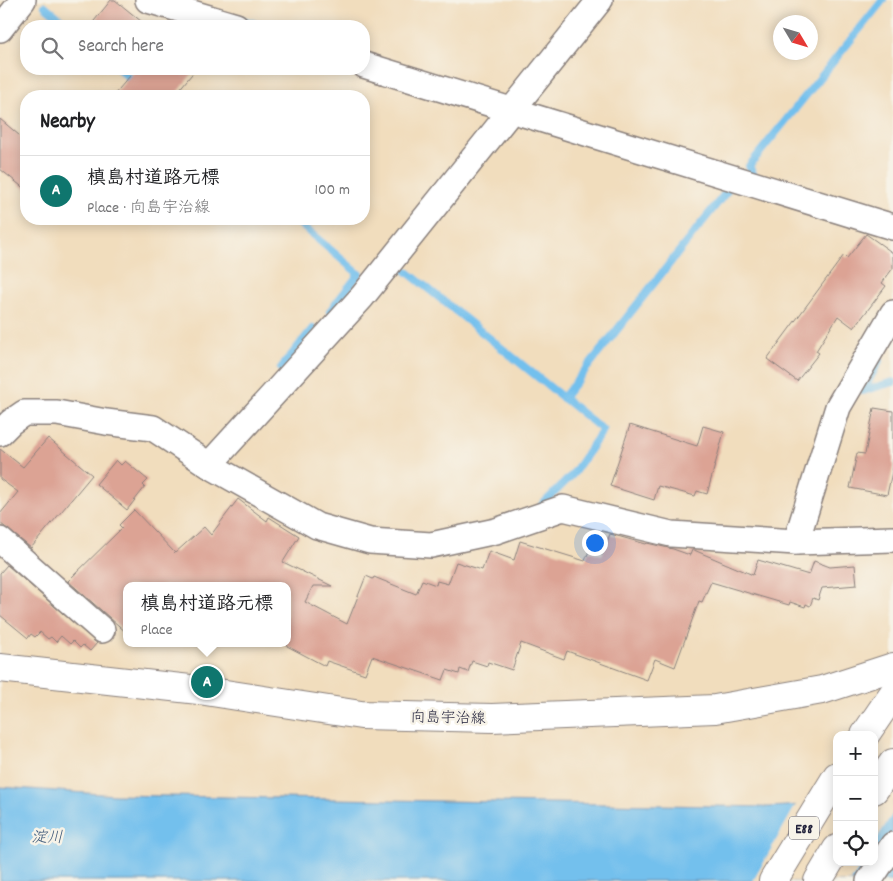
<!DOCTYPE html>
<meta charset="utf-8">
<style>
body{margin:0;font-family:Dekko,"Klee One",sans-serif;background:#f2f2f2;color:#202124}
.controls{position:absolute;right:15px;bottom:15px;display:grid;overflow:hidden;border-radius:10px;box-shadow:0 2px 12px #0003}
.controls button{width:45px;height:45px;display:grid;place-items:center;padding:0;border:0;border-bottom:1px solid #e0e0e0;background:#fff;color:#202124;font:25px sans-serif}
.compass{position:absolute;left:773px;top:15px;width:45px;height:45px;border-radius:50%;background:#fff;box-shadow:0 2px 12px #0003;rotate:128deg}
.you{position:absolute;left:594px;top:542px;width:18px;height:18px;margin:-12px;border:4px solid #fff;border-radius:50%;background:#1a73e8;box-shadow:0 0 0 8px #1a73e833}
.badge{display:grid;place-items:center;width:32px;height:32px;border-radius:50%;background:#0f766e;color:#fff;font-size:16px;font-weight:700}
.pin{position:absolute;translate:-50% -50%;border:2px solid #fff;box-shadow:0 1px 5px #0006}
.popup{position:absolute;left:123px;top:582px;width:168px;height:65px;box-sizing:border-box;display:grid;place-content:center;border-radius:10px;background:#fff;filter:drop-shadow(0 1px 4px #0005);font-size:16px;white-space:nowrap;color:#757577}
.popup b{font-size:19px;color:#202124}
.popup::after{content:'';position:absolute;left:50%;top:100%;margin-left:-10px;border:10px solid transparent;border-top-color:#fff}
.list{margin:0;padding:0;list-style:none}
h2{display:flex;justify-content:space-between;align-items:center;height:65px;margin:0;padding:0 20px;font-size:21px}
h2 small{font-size:16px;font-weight:400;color:#757577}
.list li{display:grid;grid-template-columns:32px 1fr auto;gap:15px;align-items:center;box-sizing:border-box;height:70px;padding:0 20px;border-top:1px solid #e0e0e0}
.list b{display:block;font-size:19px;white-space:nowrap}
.list p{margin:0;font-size:16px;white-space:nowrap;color:#757577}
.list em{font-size:16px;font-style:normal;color:#757577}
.icon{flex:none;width:28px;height:28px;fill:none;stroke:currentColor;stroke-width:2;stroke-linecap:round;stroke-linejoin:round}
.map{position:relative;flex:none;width:893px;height:881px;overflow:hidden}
.search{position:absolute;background:#fff;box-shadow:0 2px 12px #0003;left:20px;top:20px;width:350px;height:55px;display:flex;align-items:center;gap:12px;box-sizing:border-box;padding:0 18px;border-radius:20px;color:#757577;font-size:19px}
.panel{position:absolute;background:#fff;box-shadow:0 2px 12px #0003;left:20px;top:90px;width:350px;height:135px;border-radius:20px}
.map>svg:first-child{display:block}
</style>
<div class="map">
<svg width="893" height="881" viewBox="0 0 893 881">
<rect width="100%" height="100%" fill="#f7f3e8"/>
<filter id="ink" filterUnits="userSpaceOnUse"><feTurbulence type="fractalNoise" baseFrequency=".02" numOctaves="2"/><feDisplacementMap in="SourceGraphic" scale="10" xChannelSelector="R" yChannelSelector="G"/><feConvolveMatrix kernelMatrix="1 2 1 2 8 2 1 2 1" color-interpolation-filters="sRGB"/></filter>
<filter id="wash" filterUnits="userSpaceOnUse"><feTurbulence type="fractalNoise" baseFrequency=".0096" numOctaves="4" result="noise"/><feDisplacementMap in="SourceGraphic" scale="20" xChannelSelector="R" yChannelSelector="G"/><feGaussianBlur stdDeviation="1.12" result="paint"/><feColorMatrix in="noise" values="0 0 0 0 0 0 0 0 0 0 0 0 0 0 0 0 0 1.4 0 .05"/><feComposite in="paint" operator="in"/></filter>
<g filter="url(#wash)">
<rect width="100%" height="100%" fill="#f1ddbd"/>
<!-- water -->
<polygon fill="#73c0ed" stroke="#4a7194" points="0,787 115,795 769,807 837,803 837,862 874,862 874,801 893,800 893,881 0,881"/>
<!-- pier -->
<g fill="#f1ddbd">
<polygon points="893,798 893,813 874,843 874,799"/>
<polygon points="837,801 837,862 863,862 851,881 753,881 797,803"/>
</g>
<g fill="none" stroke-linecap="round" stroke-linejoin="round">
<!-- stream -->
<g stroke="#73c0ed" stroke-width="8">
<polyline points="45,6 69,26"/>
<polyline points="239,19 263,26"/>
<polyline points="119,69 151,96"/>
<polyline points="754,176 749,166 883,0"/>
<polyline points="294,219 359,274 330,311"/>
<polyline points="400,266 603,430 573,474 542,505"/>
<polyline points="879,361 863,391 893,382"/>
<polyline points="281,368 313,328"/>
<polyline points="563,398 727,191"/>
</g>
</g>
<g id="blocks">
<!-- building -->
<g fill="#dca394">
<polygon points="111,0 115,0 147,26 90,26"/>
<polygon points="136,69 196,69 174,96 113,96"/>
<polygon points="0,119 26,141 26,190 0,169"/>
<polygon points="866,234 893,253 893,268 882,283 886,286 854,328 838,316 816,351 819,353 797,381 767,359 844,255 847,258"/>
<polygon points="874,408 893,411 893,467 887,495 850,488 857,453 865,454"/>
<polygon points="630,425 697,446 703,426 724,432 707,494 697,491 695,496 658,486 654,500 610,486"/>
<polygon points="48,438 92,475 31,548 0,523 0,514 18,492 0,479 0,449 23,467"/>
<polygon points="116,460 121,465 125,461 148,480 143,485 145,487 127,510 96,484"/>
<polygon points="238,499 267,521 269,517 299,536 283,562 332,586 313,586 305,602 347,624 366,576 373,579 374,577 416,594 422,580 436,585 437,581 448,584 456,562 482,570 489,551 514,560 520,541 585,561 589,551 602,555 610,534 646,544 647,543 673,549 690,555 692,550 694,550 753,575 758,560 809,575 814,561 830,567 855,565 857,585 822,588 818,600 813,598 810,606 806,604 805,607 790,602 789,605 711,582 702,602 699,601 675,667 655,659 647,680 567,651 564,659 521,643 512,670 488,662 487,666 472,661 468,672 460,669 459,674 447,670 443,680 372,656 365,674 327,661 325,666 287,646 287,586 127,586 127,633 68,581 122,528 119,525 134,510 175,553 204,527 211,535"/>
<polygon points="7,565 97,643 90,651 83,645 80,648 73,641 70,644 61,636 56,642 51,637 48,639 40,632 35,637 31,634 28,638 0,615 0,573"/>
</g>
</g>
</g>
<g filter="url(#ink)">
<use href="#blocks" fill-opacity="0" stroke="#8a807c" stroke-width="1"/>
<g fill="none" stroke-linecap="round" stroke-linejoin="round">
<!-- minor casing -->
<g stroke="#8a807c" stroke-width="28">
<g id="minor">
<polyline points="148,0 236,26"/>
<polyline points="0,29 23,0"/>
<polyline points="364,65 893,227"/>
<polyline points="0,433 11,422 24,413 57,413 106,422 153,428 209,465 317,526 370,541 431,545 496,531 563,508 671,534 796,542 893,539"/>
<polyline points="209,465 362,297 600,0"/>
<polyline points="0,540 102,630"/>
<polyline points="796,542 838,407 893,313"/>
<polyline points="869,881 893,845"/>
</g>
</g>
<!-- major casing -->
<g stroke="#8a807c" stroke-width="30">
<polyline id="major" points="0,668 199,690 361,715 492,718 715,709 822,690 893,667"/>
</g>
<!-- highway casing -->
<g stroke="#8a807c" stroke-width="30">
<g id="highway">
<polyline points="865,735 893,694"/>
<polyline points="874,790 893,763"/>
<polyline points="773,881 837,776"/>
<polyline points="818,881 837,849"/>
</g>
</g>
<!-- minor -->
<use href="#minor" stroke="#fff" stroke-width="25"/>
<!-- major -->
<use href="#major" stroke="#fff" stroke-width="28"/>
<!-- highway -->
<use href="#highway" stroke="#fff" stroke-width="28"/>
</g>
</g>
<g text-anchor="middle" stroke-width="5" stroke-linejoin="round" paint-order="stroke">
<!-- shield labels -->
<rect fill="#f7f3e8" stroke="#62616f" stroke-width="1" x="789" y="816.5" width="30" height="23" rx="4"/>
<g font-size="14" font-weight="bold" fill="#22223b">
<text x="804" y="833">E88</text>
</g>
<!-- street labels -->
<g font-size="15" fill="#22223b" stroke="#f7f3e8">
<text transform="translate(448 717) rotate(1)" y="5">向島宇治線</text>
</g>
<!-- water labels -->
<g font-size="16" font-style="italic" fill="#3e5979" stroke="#f7f3e8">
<text x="47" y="842">淀川</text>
</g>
</g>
</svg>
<div class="controls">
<button>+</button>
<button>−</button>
<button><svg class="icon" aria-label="locate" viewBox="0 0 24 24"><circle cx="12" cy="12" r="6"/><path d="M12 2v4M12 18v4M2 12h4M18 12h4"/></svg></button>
</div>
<svg class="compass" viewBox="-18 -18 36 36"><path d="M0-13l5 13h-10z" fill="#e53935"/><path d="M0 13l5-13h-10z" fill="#757577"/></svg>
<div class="you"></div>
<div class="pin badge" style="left:207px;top:682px">A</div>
<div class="popup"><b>槙島村道路元標</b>Place</div>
<div class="search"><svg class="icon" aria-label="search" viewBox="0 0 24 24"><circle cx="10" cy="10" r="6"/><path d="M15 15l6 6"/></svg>Search here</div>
<section class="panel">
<h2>Nearby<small></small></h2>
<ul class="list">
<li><span class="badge">A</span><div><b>槙島村道路元標</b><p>Place · 向島宇治線</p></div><em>100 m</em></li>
</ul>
</section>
</div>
